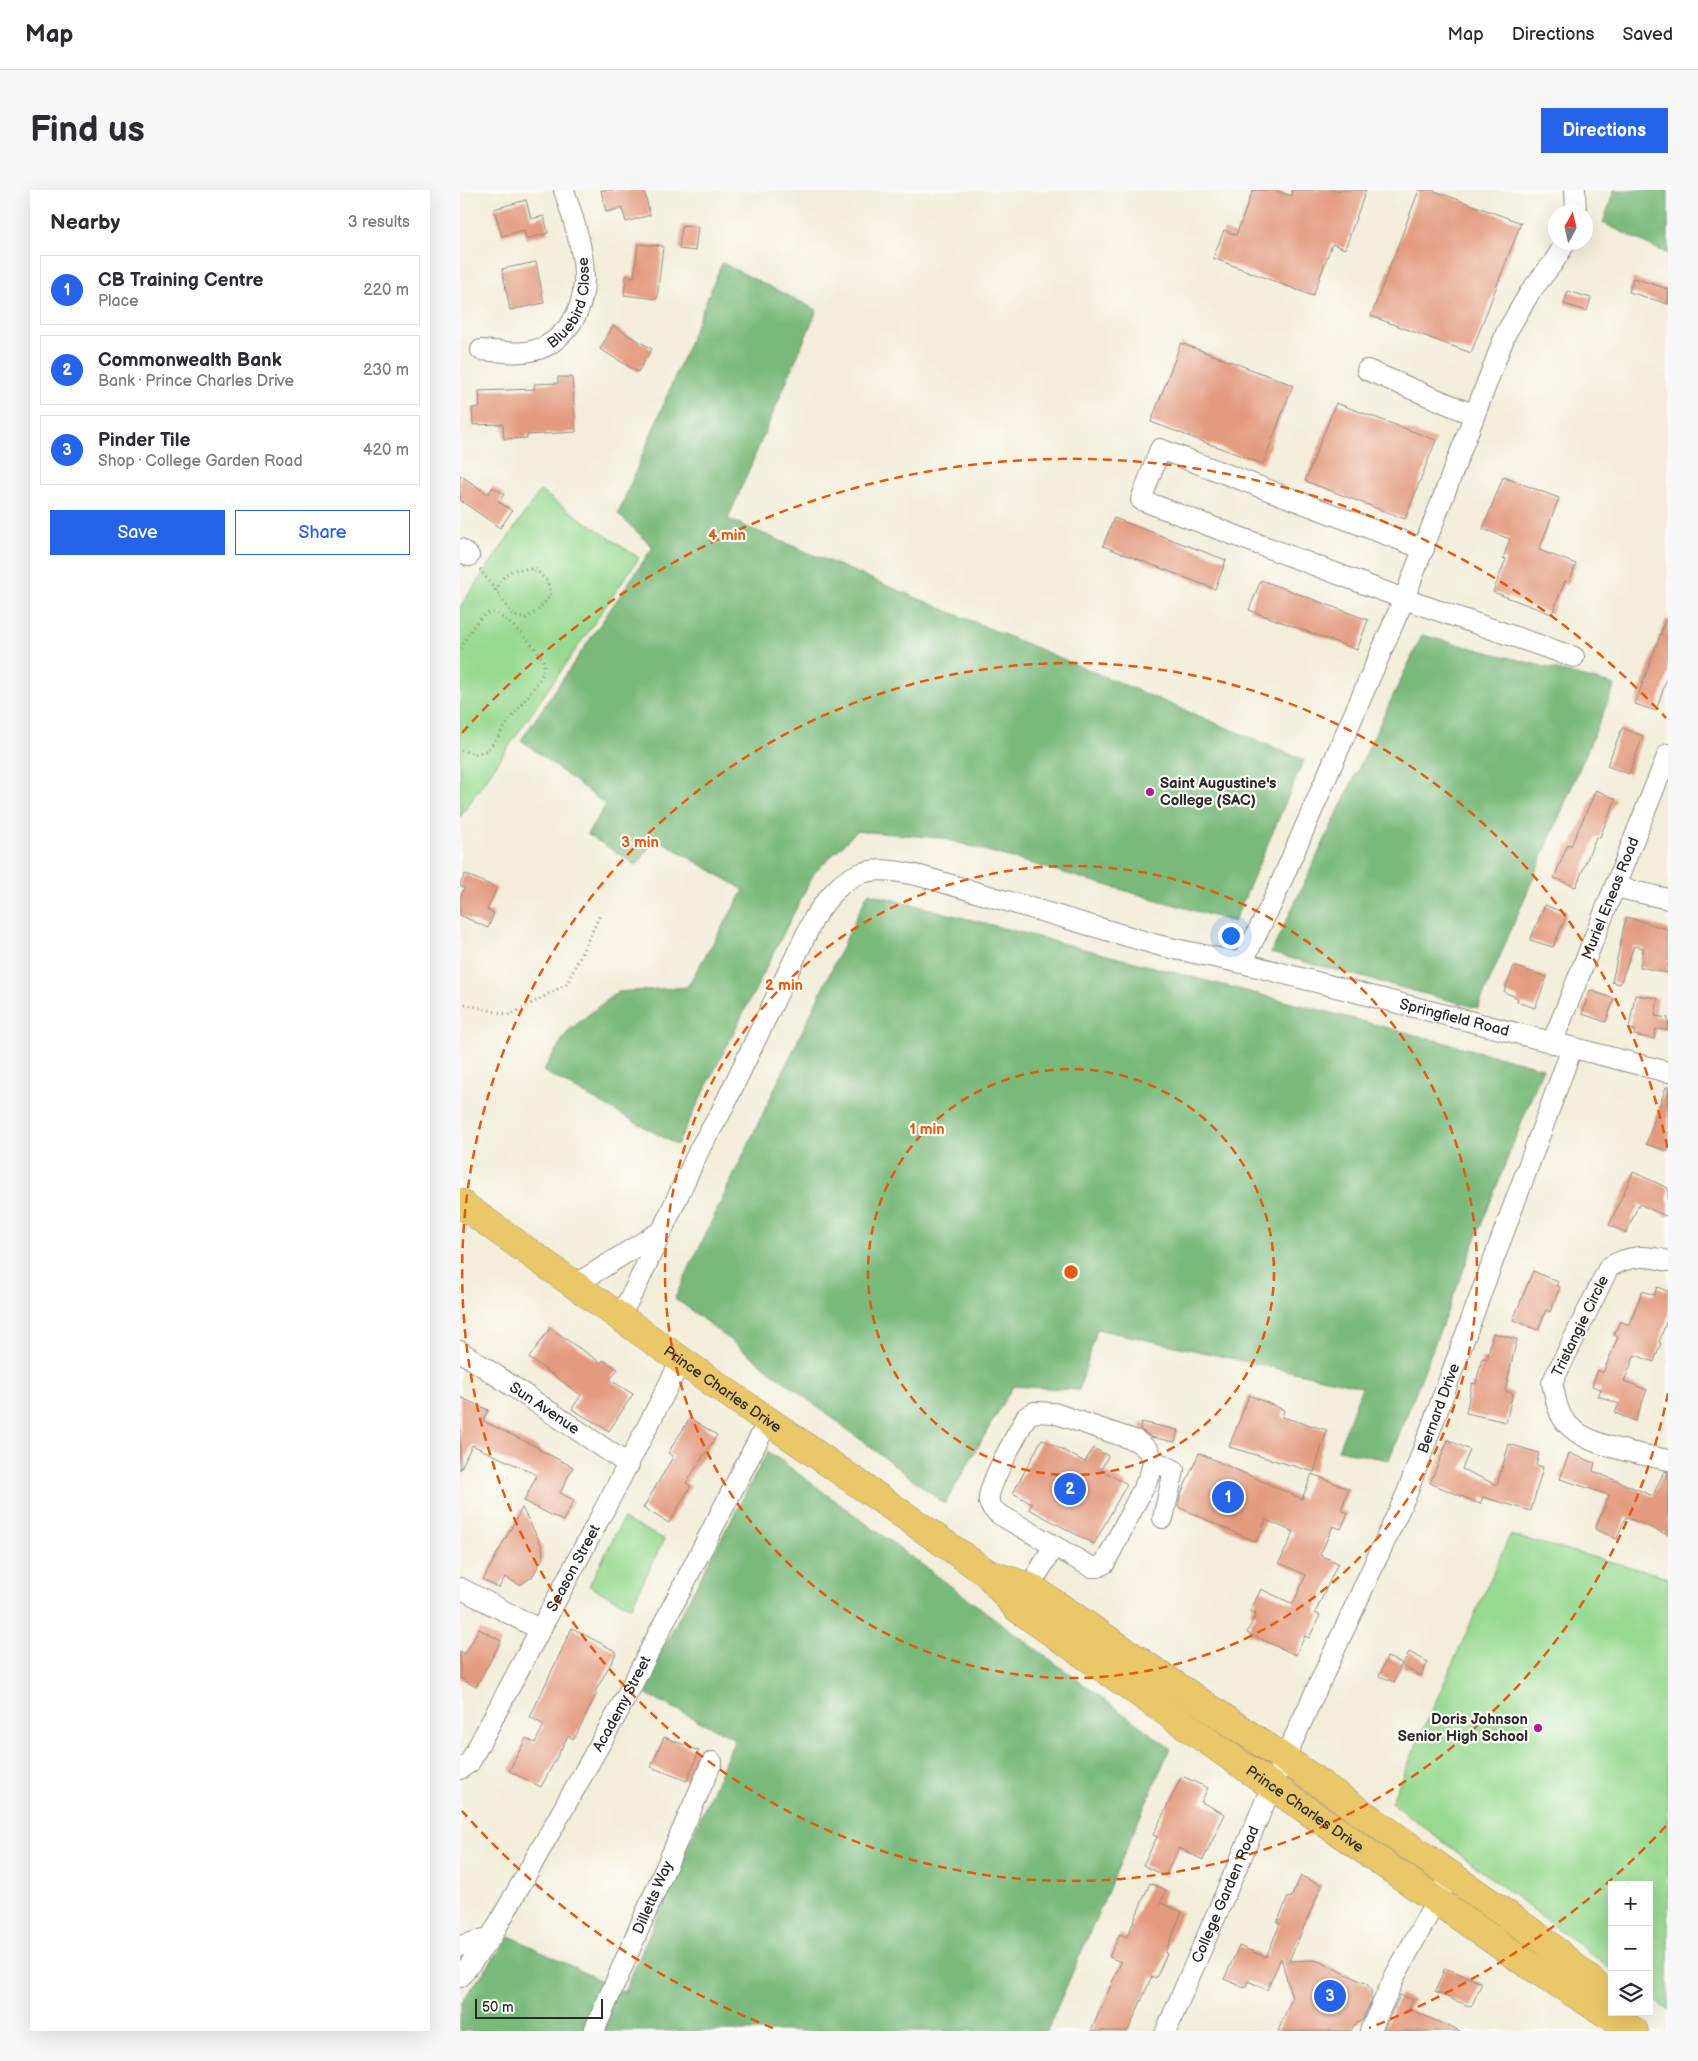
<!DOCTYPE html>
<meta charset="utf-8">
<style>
body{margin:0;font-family:"Balsamiq Sans",sans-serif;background:#f7f7f7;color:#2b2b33}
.controls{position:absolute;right:15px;bottom:15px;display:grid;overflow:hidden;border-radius:0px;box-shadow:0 5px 20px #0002}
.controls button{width:45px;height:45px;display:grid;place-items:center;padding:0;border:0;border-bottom:1px solid #e1e1e2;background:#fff;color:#2b2b33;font:25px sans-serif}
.compass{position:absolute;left:1088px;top:15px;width:45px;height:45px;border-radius:50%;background:#fff;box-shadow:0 5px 20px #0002;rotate:8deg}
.scale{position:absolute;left:15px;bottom:12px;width:128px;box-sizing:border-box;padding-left:5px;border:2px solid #2b2b2b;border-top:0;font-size:14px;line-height:18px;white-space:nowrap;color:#2b2b2b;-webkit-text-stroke:4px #fdfcf7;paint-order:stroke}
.you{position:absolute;left:770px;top:745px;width:18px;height:18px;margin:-12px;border:4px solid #fff;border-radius:50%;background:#1a73e8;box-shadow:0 0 0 8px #1a73e833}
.badge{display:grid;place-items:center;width:32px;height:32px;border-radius:50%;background:#2563eb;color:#fff;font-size:16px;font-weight:700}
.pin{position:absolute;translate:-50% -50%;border:2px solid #fff;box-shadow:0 1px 5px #0006}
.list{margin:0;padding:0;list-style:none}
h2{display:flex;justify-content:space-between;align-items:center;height:65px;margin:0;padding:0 20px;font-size:21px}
h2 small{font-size:16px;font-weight:400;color:#7c7c81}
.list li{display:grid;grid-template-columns:32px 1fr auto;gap:15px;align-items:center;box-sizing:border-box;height:70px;margin:0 10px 10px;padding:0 10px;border:1px solid #e1e1e2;border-radius:0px}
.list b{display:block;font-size:19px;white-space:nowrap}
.list p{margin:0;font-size:16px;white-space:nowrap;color:#7c7c81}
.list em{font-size:16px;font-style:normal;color:#7c7c81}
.actions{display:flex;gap:10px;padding:15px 20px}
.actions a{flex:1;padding:11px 0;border:1px solid #2563eb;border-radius:0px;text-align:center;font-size:18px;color:#2563eb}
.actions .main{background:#2563eb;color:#fff}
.icon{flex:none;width:28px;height:28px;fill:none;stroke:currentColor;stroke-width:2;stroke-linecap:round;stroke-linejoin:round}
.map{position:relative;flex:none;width:1208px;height:1841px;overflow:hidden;border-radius:0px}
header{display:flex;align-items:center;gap:30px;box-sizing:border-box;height:70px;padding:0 25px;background:#fff;border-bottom:1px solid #e1e1e2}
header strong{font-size:24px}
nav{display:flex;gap:28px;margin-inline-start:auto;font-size:18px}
.intro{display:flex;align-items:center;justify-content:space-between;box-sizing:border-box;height:120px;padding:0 30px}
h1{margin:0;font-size:35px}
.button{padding:12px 22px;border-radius:0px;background:#2563eb;color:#fff;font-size:18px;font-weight:700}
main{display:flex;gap:30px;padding:0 30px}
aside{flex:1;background:#fff;border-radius:0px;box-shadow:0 5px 20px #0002}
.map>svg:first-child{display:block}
</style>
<header>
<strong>Map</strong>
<nav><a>Map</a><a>Directions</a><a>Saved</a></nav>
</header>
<div class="intro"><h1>Find us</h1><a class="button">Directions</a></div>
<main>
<aside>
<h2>Nearby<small>3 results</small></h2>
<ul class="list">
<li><span class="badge">1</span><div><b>CB Training Centre</b><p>Place</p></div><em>220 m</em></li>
<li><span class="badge">2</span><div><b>Commonwealth Bank</b><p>Bank · Prince Charles Drive</p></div><em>230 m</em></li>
<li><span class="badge">3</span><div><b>Pinder Tile</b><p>Shop · College Garden Road</p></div><em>420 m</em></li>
</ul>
<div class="actions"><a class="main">Save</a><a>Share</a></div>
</aside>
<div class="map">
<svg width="1208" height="1841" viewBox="0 0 1208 1841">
<rect width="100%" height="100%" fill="#fdfcf7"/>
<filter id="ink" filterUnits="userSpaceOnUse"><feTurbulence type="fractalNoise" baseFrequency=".02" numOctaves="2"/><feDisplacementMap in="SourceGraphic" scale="10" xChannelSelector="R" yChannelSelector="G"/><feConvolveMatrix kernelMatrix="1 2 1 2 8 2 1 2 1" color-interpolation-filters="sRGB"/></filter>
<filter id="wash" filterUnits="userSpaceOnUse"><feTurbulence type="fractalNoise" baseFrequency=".0096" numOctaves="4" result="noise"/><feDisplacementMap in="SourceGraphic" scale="20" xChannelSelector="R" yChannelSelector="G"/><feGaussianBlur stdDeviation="1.12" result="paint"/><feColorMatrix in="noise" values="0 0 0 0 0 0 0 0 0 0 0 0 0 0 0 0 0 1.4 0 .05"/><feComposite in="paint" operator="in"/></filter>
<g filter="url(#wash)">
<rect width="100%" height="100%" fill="#f3edd9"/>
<!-- green -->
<g fill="#97d990" stroke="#61825e">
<polygon points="80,301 179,368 0,627 0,417"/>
<polygon points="163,1329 204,1349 171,1417 129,1396"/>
<polygon points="1050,1345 1208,1387 1208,1820 1189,1807 1189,1695 1152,1695 1152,1780 931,1612"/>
</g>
<!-- forest -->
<g fill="#79b97a" stroke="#527252">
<polygon points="1154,0 1208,0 1208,64 1143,33"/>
<polygon points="262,73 357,120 268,329 844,570 774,732 482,648 397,641 354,683 217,955 83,881 108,841 157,802 227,797 284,700 196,648 176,675 127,644 146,615 61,550 193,357 158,324"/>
<polygon points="962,445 1155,495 1018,818 811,763"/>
<polygon points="408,703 1083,878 929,1270 878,1260 902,1197 637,1139 619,1200 553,1196 485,1314 215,1108"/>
<polygon points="308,1261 710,1558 587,1841 0,1841 0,1814 50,1746 164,1802 275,1549 180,1501"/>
</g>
<g id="blocks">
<!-- building -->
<g fill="#e39a7e">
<polygon points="141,0 184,0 190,25 166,32 162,18 146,22"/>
<polygon points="793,0 814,0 831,6 832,0 906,0 885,59 872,54 853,106 753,68 764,40 776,45"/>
<polygon points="959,0 972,0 1061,33 1011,163 911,126"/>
<polygon points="66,10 71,29 84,26 88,43 66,49 64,40 42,46 34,19"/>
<polygon points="222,35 238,37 235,61 219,59"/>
<polygon points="178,54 203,56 197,109 164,105 166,86 174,87"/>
<polygon points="76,72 84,113 50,120 42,79"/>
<polygon points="1173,88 1208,99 1208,114 1169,102"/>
<polygon points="1108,101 1131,108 1127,121 1104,114"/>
<polygon points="153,136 192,159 178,182 140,159"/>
<polygon points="721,153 833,195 803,274 691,232"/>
<polygon points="98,187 112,187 116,242 67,245 67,248 44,249 43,234 13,235 12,218 20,217 19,201 75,199 74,194 98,193"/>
<polygon points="876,213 976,250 945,329 845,291"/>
<polygon points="0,285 28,304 33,297 44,304 39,312 52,321 40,338 0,310"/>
<polygon points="1043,287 1099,308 1079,360 1116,374 1109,393 1105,391 1092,424 1033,402 1046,369 1043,368 1050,349 1023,339"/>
<polygon points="654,328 766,370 755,399 643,356"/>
<polygon points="801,390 908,430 897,460 789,420"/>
<polygon points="1206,429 1208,429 1208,484 1196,521 1175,514"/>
<polygon points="1162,538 1183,546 1169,584 1147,576"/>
<polygon points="1136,600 1156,609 1139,649 1136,647 1116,697 1094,688 1108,654 1111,656"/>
<polygon points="5,684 37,698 27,720 34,723 28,738 0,725 0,707 4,698 0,696 0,694"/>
<polygon points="1085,715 1107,724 1093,757 1070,750"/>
<polygon points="1166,727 1208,739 1208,783 1180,777 1183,758 1174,756 1160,794 1152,792"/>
<polygon points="1054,776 1087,787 1075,818 1057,812 1058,808 1044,802"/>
<polygon points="1130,800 1154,809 1146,832 1122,824"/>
<polygon points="1175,805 1198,808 1195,826 1208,828 1208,840 1196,839 1194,849 1174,845 1175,840 1169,839"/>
<polygon points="1206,897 1208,897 1208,961 1186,954"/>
<polygon points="1173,982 1208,998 1208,1027 1179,1014 1166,1043 1149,1035"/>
<polygon points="1073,1081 1098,1092 1096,1096 1100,1097 1090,1122 1086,1120 1078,1140 1053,1130"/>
<polygon points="1197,1097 1208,1101 1208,1127 1199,1152 1201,1153 1194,1172 1175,1165 1164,1191 1187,1200 1175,1231 1155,1223 1159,1214 1138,1206 1141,1199 1132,1196 1138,1180 1143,1183 1158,1147 1154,1145 1160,1131 1169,1135 1182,1101 1194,1105"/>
<polygon points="90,1138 141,1173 143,1170 158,1179 150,1190 173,1204 149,1241 112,1219 121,1205 69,1168"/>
<polygon points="1033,1143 1057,1149 1045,1201 1053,1203 1046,1232 1006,1223 1012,1193 1016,1194 1022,1168 1027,1169"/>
<polygon points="789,1205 824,1220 822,1227 867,1240 854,1282 769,1257"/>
<polygon points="0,1207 28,1220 23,1231 79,1258 78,1259 113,1277 100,1303 114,1310 103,1331 64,1311 77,1285 12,1255 0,1280"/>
<polygon points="230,1228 257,1245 226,1293 231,1296 209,1333 183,1318 213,1267 208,1263"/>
<polygon points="681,1232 718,1240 715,1252 691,1247 680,1239"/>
<polygon points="582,1249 625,1272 633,1258 648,1266 641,1280 667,1294 634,1354 569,1319 572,1314 553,1303"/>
<polygon points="988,1250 1010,1260 1002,1279 1037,1295 1049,1254 1079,1263 1076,1275 1083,1277 1071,1321 1023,1307 1020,1314 970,1293"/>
<polygon points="739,1263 842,1309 852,1284 889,1299 881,1320 888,1323 881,1339 873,1336 860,1365 878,1373 855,1423 860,1425 849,1448 845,1446 836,1465 787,1443 796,1424 790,1422 801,1399 833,1414 846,1385 819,1373 834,1342 806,1330 796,1352 718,1317 721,1304"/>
<polygon points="1109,1263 1135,1273 1133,1281 1193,1306 1204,1281 1208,1282 1208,1345 1166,1327 1157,1349 1135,1339 1149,1305 1100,1289"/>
<polygon points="62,1318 82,1356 83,1368 72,1387 60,1395 45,1387 39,1398 23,1390"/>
<polygon points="112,1438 157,1462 135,1502 137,1503 114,1549 108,1546 81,1597 49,1581 66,1548 75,1553 84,1535 70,1527"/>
<polygon points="19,1439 41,1451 16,1497 0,1488 0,1461 5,1464"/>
<polygon points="949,1462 968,1472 961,1486 942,1476"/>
<polygon points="927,1467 942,1473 934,1492 919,1486"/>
<polygon points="204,1547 239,1561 227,1591 191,1577"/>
<polygon points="722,1586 748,1598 741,1612 765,1624 743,1670 719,1658 705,1686 683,1675 697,1647 693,1645"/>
<polygon points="841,1686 862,1695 829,1771 854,1770 861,1772 907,1794 911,1800 911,1811 902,1830 894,1835 891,1841 818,1841 832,1808 821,1768 807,1800 788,1791 785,1798 764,1789 779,1756 806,1767 820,1734 817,1733 828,1707 831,1708"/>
<polygon points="690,1693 706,1700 701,1713 722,1722 705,1763 707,1764 696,1788 692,1786 668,1841 631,1841 661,1772 649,1767 660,1744 667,1747"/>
<polygon points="985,1778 1022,1793 1011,1817 975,1802"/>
<polygon points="940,1805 953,1810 949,1819 1000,1841 923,1841"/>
</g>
</g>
</g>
<g filter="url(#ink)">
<use href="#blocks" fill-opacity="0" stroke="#8f8c82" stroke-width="1"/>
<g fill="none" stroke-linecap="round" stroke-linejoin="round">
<!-- minor casing -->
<g stroke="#8f8c82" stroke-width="22">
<g id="minor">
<polyline points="1115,0 1116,22"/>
<path id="s1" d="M21 160C38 161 58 165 75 160 89 157 100 147 109 136 139 97 117 42 104 0"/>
<polyline points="907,180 1014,225"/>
<polyline points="0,359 9,366"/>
<polyline points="964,359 700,259 681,310 944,409 1114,467"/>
<polyline points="1155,697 1208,709"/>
<polyline points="782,773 812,713 944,409 1046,143 1070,102 1093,73 1106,52"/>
<path id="s2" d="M1092 853 1208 564"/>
<path d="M1208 1071C1184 1065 1171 1065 1149 1077L1092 1193C1095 1204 1096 1217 1102 1227 1119 1256 1177 1263 1208 1270"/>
<polyline points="116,1094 201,1041"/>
<path id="s3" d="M160 1125 175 1099 241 956 260 924 354 728C387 678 407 673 464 687L701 756 782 773 1208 882"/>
<path id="s4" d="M0 1161 169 1275"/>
<path d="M574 1222 594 1223 677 1251 689 1261 693 1271 690 1285 645 1373 638 1377H631L542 1326C537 1323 531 1319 529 1312 526 1296 558 1244 566 1227Z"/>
<polyline points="693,1271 714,1280 703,1328"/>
<polyline points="0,1398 79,1439"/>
<polyline points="563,1408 594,1356"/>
<path id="s5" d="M0 1579 10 1572C80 1438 154 1306 221 1170"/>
<polyline points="0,1756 31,1747"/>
<path id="s6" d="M0 1787 31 1747 158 1522 308 1231"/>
<path id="s7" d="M134 1841 252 1572"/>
<path id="s8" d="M706 1841 812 1596 947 1303 1112 858"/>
<polyline points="910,1841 936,1784 990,1685"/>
</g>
</g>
<!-- highway casing -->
<g stroke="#8f8c82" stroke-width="29">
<g id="highway">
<path id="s9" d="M0 1013 199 1155 527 1383 557 1418 1069 1775 1174 1841"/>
<polyline points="527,1383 570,1397 825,1569 1083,1750 1152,1809"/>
</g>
</g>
<!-- path -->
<g stroke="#8f8c82" stroke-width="3" stroke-dasharray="1 4" stroke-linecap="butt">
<path d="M20 379 54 426 65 429 78 420 90 406 88 392 75 379C52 379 46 378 36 401"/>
<path d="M0 458C7 448 17 426 29 423 41 419 79 460 83 470 85 478 83 483 80 489L28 560 15 564 0 560"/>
<polyline points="0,813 50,825 107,794 140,725"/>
</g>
<!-- minor -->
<use href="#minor" stroke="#fff" stroke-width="20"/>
<!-- highway -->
<use href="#highway" stroke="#eac769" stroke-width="28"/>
</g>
</g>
<!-- distance rings -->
<g fill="none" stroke="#e8590c" stroke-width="2.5" stroke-dasharray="9 6">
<circle cx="611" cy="1082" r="203"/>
<circle cx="611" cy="1082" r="406"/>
<path d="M1208 1203A609 609 0 1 1 1208 961"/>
<path d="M1206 1636A813 813 0 0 1 909 1838M313 1838A813 813 0 0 1 2 1621M2 543A813 813 0 0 1 1206 528"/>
</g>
<!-- markers -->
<g fill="#b5179e" stroke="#fdfcf7" stroke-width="2">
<circle cx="690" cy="602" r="5"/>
<circle cx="1078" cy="1538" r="5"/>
</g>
<g text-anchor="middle" stroke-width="4.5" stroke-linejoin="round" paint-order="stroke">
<!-- street labels -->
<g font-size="15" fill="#2b2b2b" stroke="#fdfcf7">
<text dy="5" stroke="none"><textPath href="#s1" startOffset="119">Bluebird Close</textPath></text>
<text dy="5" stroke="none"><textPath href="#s2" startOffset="156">Muriel Eneas Road</textPath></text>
<text dy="5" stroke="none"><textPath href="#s3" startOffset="1121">Springfield Road</textPath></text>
<text transform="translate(1120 1136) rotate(-64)" y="5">Tristangie Circle</text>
<text dy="5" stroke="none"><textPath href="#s9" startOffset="322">Prince Charles Drive</textPath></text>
<text dy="5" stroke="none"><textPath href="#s4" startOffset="102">Sun Avenue</textPath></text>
<text dy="5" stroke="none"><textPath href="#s8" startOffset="680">Bernard Drive</textPath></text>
<text dy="5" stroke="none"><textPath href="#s5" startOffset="232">Season Street</textPath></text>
<text dy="5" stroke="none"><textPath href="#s6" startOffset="318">Academy Street</textPath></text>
<text dy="5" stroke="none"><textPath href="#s9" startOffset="1041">Prince Charles Drive</textPath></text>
<text dy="5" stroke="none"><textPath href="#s8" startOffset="149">College Garden Road</textPath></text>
<text dy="5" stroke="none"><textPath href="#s7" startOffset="146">Dilletts Way</textPath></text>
</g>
<!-- poi labels -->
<g font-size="15" font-weight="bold" fill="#2b2b2b" stroke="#fdfcf7" text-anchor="start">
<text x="700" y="598">Saint Augustine's<tspan x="700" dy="17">College (SAC)</tspan></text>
<text x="1068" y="1534" text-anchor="end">Doris Johnson<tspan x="1068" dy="17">Senior High School</tspan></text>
</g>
</g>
<circle cx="611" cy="1082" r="8" fill="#e8590c" stroke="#fdfcf7" stroke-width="2.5"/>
<g font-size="15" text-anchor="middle" font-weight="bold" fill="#e8590c" stroke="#fdfcf7" stroke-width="4.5" stroke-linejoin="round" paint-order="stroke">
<text x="267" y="350">4 min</text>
<text x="180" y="657">3 min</text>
<text x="324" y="800">2 min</text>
<text x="467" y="944">1 min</text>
</g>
</svg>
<div class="controls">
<button>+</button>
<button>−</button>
<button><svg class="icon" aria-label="layers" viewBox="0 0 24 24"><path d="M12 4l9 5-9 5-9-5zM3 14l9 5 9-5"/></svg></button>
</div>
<svg class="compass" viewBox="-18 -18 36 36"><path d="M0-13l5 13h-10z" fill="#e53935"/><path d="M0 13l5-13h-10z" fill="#7c7c81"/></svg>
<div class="scale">50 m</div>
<div class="you"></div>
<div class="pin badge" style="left:768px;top:1307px">1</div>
<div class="pin badge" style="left:610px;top:1299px">2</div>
<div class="pin badge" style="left:870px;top:1806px">3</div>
</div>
</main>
